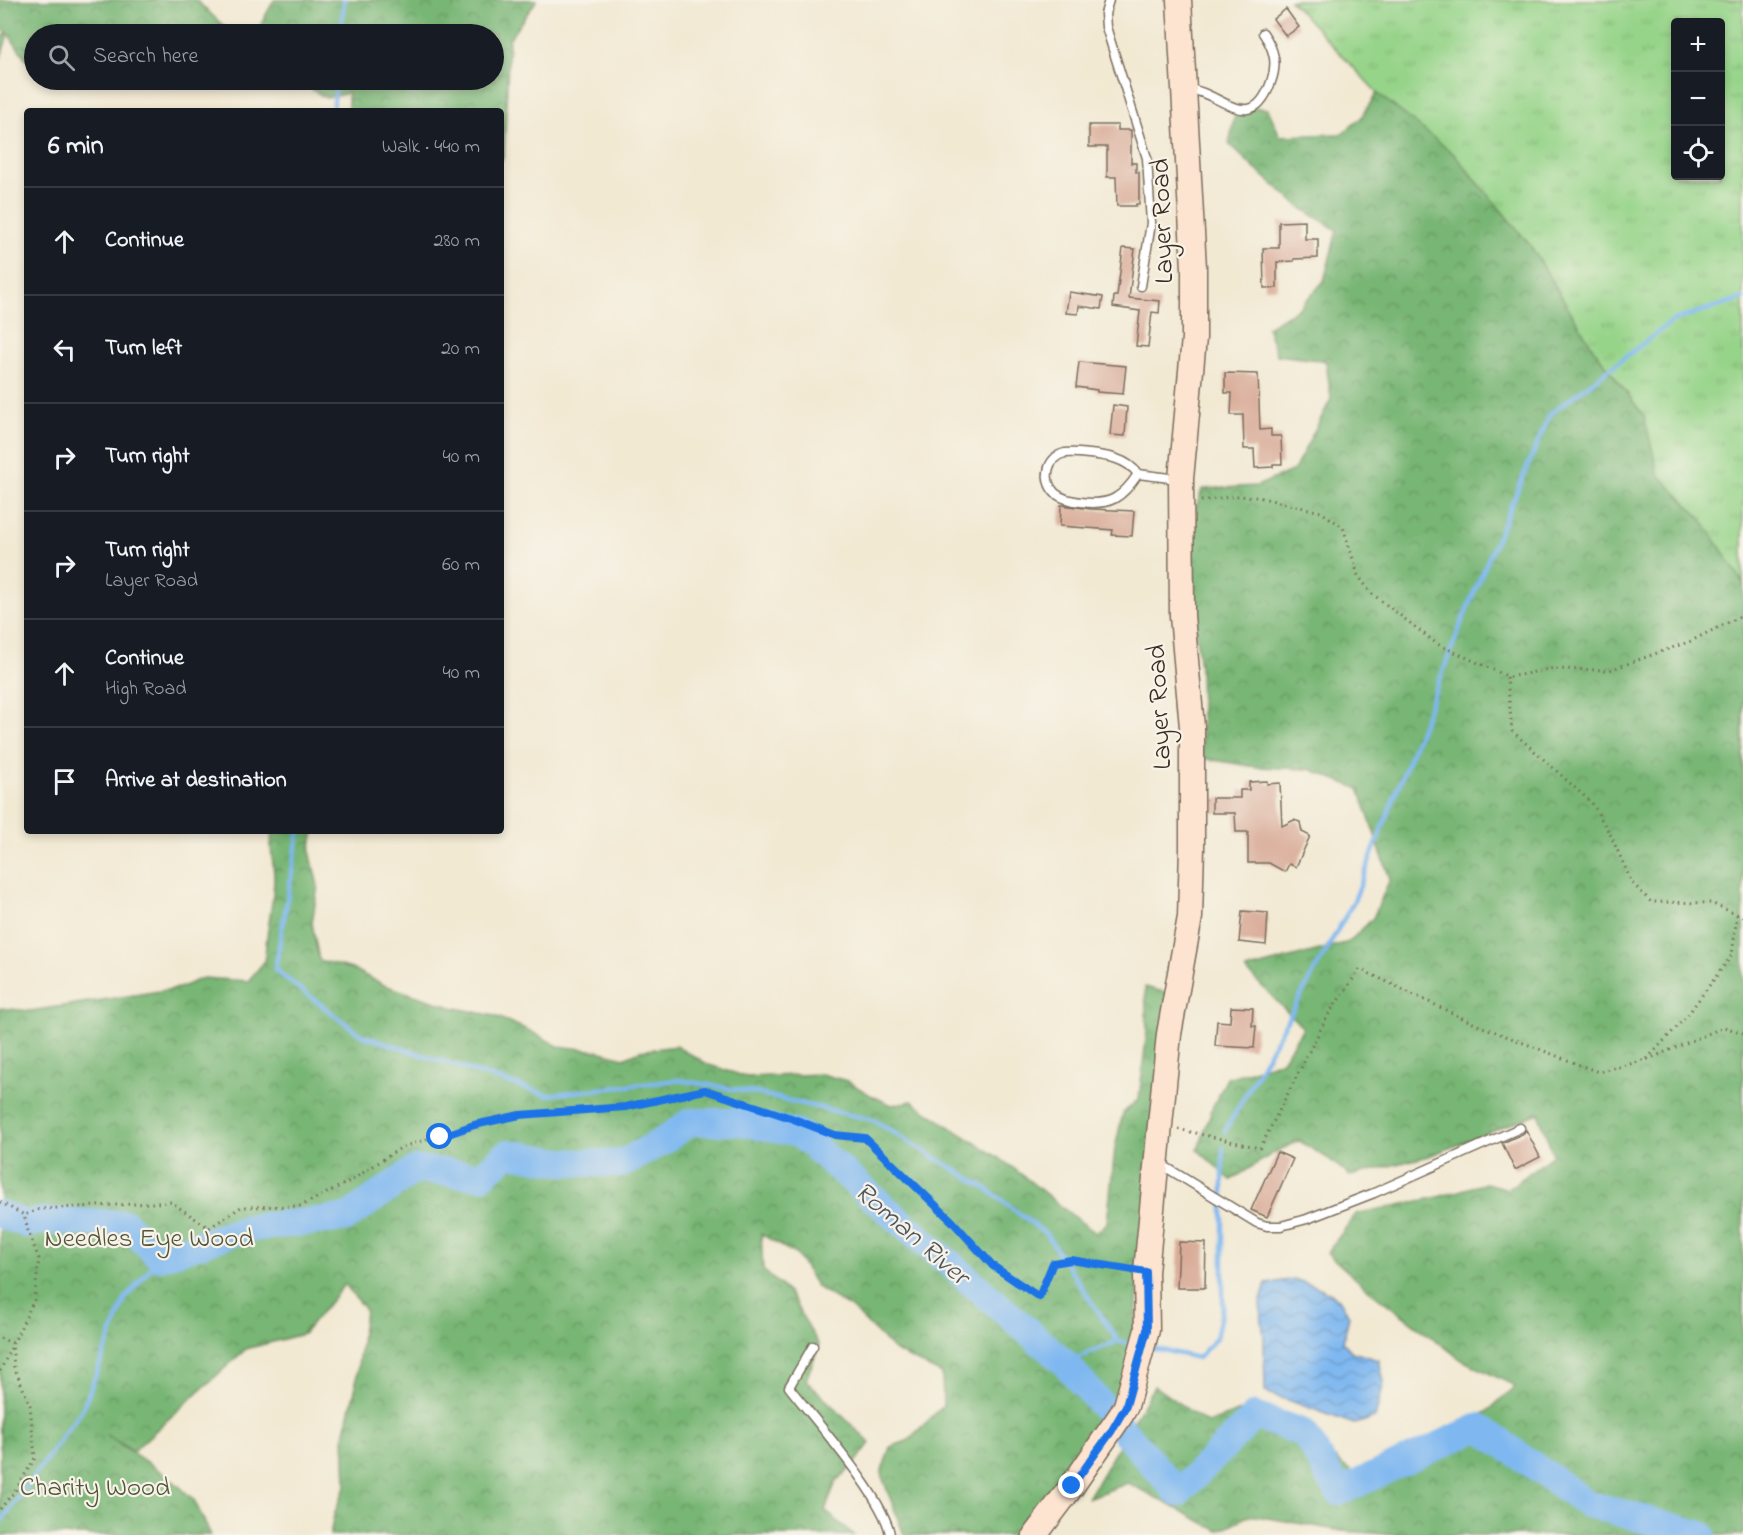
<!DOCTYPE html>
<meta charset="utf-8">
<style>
body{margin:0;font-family:"Indie Flower",sans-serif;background:#242831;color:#f1f3f6}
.controls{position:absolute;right:18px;top:18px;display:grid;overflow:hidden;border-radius:6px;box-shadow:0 3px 9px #0003}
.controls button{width:54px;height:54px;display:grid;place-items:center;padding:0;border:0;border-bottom:2px solid #363941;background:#171b24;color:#f1f3f6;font:30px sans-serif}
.stop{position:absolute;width:18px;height:18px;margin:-14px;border:4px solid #1a73e8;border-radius:50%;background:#fff}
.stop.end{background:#1a73e8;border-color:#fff;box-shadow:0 2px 6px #0008}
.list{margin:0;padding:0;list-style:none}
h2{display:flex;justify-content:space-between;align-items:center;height:78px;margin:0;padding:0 24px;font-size:26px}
h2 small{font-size:20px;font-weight:400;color:#9ea1a6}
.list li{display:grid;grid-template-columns:39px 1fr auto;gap:18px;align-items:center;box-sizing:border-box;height:108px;padding:0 24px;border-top:2px solid #363941}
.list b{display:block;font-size:22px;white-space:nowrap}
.list p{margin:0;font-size:20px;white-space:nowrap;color:#9ea1a6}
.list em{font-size:20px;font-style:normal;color:#9ea1a6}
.icon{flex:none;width:33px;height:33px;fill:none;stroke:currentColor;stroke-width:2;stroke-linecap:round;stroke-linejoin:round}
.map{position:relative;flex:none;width:1743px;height:1535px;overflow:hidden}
.search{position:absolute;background:#171b24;box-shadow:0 3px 9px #0003;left:24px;top:24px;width:480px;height:66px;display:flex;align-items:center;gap:15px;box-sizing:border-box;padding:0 21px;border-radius:33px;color:#9ea1a6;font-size:22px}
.panel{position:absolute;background:#171b24;box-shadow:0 3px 9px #0003;left:24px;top:108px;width:480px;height:726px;border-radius:6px}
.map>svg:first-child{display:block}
</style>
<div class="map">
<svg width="1743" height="1535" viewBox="0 0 1743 1535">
<defs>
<pattern id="grass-tufts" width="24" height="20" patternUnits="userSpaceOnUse" patternTransform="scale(1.5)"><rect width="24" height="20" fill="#96d489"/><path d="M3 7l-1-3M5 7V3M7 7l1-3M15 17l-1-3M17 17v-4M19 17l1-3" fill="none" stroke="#82b676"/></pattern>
<pattern id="forest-crowns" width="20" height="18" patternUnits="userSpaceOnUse" patternTransform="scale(1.5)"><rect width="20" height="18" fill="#78b675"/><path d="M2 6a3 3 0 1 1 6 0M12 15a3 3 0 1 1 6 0" fill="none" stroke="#64945f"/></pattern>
<pattern id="water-waves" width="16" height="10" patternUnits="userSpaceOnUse" patternTransform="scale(1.5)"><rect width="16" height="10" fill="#7fb8f0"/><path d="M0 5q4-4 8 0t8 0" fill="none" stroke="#6996c2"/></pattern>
</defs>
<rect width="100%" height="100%" fill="#f7f3e8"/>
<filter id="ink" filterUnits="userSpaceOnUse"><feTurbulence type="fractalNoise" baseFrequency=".0167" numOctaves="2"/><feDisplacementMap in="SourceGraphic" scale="12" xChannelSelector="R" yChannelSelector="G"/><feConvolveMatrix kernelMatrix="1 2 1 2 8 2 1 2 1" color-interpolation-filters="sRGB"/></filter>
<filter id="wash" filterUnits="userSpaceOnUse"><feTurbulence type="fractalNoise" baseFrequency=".008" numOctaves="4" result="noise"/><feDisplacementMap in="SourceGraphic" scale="24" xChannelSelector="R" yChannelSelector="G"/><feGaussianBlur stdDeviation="1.35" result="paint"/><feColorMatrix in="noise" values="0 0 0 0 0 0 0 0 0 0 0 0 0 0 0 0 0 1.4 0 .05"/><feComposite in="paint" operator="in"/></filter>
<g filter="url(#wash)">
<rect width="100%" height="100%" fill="#f2e9d3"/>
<!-- grass -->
<path fill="url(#grass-tufts)" stroke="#687f54" stroke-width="1.5" fill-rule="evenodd" d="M1290 0H1743V597L1556 500 1510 234ZM1676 22H1720V176H1676Z"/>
<!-- forest -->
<g fill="url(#forest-crowns)" stroke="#5a704a" stroke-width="1.5">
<polygon points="0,0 196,0 232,34 34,34 34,70 8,34 0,60 0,38 7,34 0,26"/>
<polygon points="274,0 537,0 509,39 504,155 501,161 501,111 348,111 348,93 326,98 297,80 494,80 494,34 265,34 261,24"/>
<polygon points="1377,93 1454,154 1530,245 1593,348 1644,416 1658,474 1703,521 1743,583 1743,1535 1397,1535 1343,1531 1250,1515 1219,1531 1128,1483 1088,1498 1154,1386 1207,1423 1241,1411 1313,1437 1341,1464 1373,1486 1400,1461 1423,1446 1487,1412 1515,1386 1462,1360 1366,1288 1327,1253 1356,1214 1438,1197 1486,1183 1508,1189 1553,1155 1538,1113 1429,1156 1350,1176 1329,1159 1299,1141 1275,1152 1231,1180 1198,1150 1213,1106 1227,1078 1282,1061 1303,1028 1246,970 1349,942 1373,918 1390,879 1359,789 1309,769 1256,767 1202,758 1200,668 1189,574 1193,518 1202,489 1257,486 1294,470 1331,399 1326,361 1277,355 1267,327 1299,308 1324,281 1337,230 1301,208 1254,168 1229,144 1237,105 1268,109 1280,136 1342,134 1361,118"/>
<path d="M273 831H314L310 851 318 886 312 923 319 960 352 969 384 985 451 1007 495 1016 530 1031 558 1046 598 1051 624 1058 640 1051 676 1046 709 1065 747 1077 821 1074 847 1081 872 1096 892 1105 912 1101C942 1123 974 1141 1005 1162 1036 1184 1064 1211 1096 1233L1107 1223 1115 1148 1123 1113 1139 1099 1147 1031 1145 987 1176 995 1139 1282 1134 1342 1119 1402 1026 1535H904L881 1474 890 1447 907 1441 943 1406 942 1374 895 1351 851 1308 817 1287 797 1255 761 1234 763 1270 789 1293 819 1345 806 1380 870 1443 854 1465 836 1481 825 1511 854 1535H330L334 1515 346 1485 344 1435 355 1390 365 1310 345 1284 303 1334 246 1349 133 1451 106 1435 169 1477 194 1500 211 1535H0V1008L31 1011 179 988 203 978 248 981 265 961C265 933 274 906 274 877 274 862 268 846 273 831Z"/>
</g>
<!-- water -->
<polygon fill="url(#water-waves)" stroke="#5d7187" stroke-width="1.5" points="1294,1279 1320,1288 1339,1299 1349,1316 1343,1342 1352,1352 1379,1360 1384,1382 1375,1418 1354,1424 1265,1392 1264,1338 1260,1304 1266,1284"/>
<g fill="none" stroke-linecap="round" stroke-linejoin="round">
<!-- stream -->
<g stroke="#7fb8f0" stroke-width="4.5">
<polyline points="341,34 344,0"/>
<polyline points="333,111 336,80"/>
<polyline points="299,831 275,970 361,1035 547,1095 679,1080 756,1093 873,1120 987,1189 1046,1234 1118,1341"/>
<polyline points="1225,1131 1354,901 1469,604 1550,414 1674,320 1743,298"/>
<polyline points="1149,1347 1198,1358 1216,1338 1223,1306 1223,1148"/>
<polyline points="1065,1363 1118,1341 1135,1345"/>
<polyline points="0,1523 83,1408 125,1299 160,1257"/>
</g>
<!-- river -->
<polyline stroke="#7fb8f0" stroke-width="28" points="0,1214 26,1224 42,1221 126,1224 160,1257 248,1228 346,1218 416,1169 481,1176 508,1153 560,1162 621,1164 663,1141 690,1122 740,1122 799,1134 1065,1363 1178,1493 1255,1416 1304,1433 1339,1492 1479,1427 1588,1504 1702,1535"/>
</g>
<g id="blocks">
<!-- building -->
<g fill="#d9ab98">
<polygon points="1286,9 1299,27 1286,36 1273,19"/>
<polygon points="1089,125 1118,125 1118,130 1131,130 1131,163 1136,163 1136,172 1139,172 1139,204 1136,204 1136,206 1117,206 1116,177 1107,177 1107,147 1089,147"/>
<polygon points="1305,221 1305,239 1318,239 1318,258 1294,259 1294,261 1277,262 1277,288 1264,288 1263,248 1279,248 1279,222"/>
<polygon points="1123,248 1135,249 1129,298 1160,301 1159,313 1152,312 1148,347 1136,346 1140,311 1113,307 1114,296 1117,296"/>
<polygon points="1069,292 1103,297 1101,309 1079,306 1078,314 1066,313"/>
<polygon points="1079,362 1126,366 1123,394 1097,392 1097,390 1076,387"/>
<polygon points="1225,373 1258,374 1260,430 1271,429 1271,436 1281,436 1282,464 1273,464 1273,467 1255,468 1254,449 1244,449 1243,415 1231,415 1232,393 1225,393"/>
<polygon points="1113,405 1127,407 1125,436 1110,435"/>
<polygon points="1061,505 1091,509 1134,511 1132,536 1112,535 1113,530 1060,526"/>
<polygon points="1267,781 1267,784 1280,783 1282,826 1294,820 1300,822 1302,832 1310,836 1296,867 1289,864 1285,872 1269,863 1248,863 1248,832 1236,832 1235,813 1212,813 1212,798 1240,798 1240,790 1249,790 1249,782"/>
<polygon points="1242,911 1268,913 1266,945 1239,942"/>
<polygon points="1231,1007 1253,1008 1252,1026 1256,1026 1254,1048 1215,1046 1217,1021 1230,1022"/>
<polygon points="1526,1130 1540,1157 1515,1170 1502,1143 1523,1134"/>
<polygon points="1277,1152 1293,1159 1267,1217 1251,1210"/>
<polygon points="1179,1242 1206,1243 1205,1288 1177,1288"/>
</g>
</g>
</g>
<g filter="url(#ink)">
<use href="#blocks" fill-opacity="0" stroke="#7b6d5d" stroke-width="1.5"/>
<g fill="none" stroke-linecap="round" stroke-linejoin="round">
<!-- lane casing -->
<g stroke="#7b6d5d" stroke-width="11">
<g id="lane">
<polyline points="1109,0 1105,14 1106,27 1147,158 1151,223 1141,286"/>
<path d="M1185 89C1219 89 1251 139 1271 82 1278 63 1274 49 1263 33"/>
<path d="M1138 474C1122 498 1110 506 1081 502 1072 501 1062 499 1055 493 1042 480 1047 457 1065 453 1073 452 1081 453 1089 454 1107 456 1126 458 1138 474L1178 479"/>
<polyline points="1159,1163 1257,1223 1267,1226 1281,1226 1307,1219 1374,1193 1520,1128"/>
<path d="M813 1346 789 1387C813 1418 886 1500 890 1535"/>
</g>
</g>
<!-- secondary casing -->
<g stroke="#7b6d5d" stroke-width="27">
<polyline id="secondary" points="1035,1535 1072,1486 1121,1415 1126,1406 1147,1330 1146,1272 1160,1125 1169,1034 1190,917 1192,848 1192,727 1182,616 1181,479 1194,338 1194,268 1179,0"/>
</g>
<!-- path -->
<g stroke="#7b6d5d" stroke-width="3" stroke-dasharray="1.5 4.5" stroke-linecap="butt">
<polyline points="1201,501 1237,496 1258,497 1321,512 1343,527 1358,575 1370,592 1437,644 1509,677 1550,669 1610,670 1691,641 1743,615"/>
<polyline points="1507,677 1512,731 1592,803 1611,836 1632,883 1651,902 1711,903 1743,917"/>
<polyline points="1647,1059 1686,1017 1732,955 1737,915"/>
<polyline points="1178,1129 1260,1148 1328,1015 1360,969 1475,1024 1598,1072 1646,1060 1724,1027 1743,1033"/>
<polyline points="0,1202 24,1215 40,1209 171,1202 209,1228 241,1207 301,1206 352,1180 402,1147 474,1125 520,1115 625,1107 705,1090 791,1118 835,1135 865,1138 953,1221 993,1266 1039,1297 1053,1263 1071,1260 1127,1269"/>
<polyline points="0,1338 12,1343 14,1367 30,1405 35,1458 15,1491 0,1509"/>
<polyline points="0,1371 34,1300 39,1259 28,1231 24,1215"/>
</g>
<!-- lane -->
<use href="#lane" stroke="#fff" stroke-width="8"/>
<!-- secondary -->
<use href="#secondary" stroke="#fde4d1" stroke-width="24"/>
</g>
</g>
<g fill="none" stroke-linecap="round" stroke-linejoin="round" filter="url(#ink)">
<!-- route -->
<polyline stroke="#1a73e8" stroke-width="8" points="440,1137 474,1125 520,1115 625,1107 705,1090 791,1118 835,1135 865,1138 952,1221 993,1266 1039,1297 1053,1263 1071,1260 1146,1272 1147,1330 1126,1406 1111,1432 1072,1486"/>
</g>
<g text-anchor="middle" stroke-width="4.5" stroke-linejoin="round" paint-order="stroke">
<!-- street labels -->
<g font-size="27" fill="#3b2a1e" stroke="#f7f3e8">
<text transform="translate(1161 221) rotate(-92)" y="9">Layer Road</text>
<text transform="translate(1158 707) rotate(-93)" y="9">Layer Road</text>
</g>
<!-- park labels -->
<g font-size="27" fill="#525439" stroke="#f7f3e8">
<text x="149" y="1246">Needles Eye Wood</text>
<text x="95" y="1495">Charity Wood</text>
</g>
<!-- water labels -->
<g font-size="28" font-style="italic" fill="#4f555d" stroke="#f7f3e8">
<text transform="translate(913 1232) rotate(41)" y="10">Roman River</text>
</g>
</g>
</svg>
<div class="controls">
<button>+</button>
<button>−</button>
<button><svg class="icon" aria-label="locate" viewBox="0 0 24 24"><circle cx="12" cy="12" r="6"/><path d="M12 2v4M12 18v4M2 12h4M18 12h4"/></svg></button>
</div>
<div class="stop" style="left:440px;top:1137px"></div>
<div class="stop end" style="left:1072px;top:1486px"></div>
<div class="search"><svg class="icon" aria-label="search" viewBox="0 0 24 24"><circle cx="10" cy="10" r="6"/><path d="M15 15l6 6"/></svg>Search here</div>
<section class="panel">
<h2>6 min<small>Walk · 440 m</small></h2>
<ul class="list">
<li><svg class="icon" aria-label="ahead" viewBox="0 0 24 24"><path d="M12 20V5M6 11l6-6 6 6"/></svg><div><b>Continue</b></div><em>280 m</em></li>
<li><svg class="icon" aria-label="left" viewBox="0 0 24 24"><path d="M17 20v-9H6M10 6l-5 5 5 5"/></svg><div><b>Turn left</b></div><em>20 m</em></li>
<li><svg class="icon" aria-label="right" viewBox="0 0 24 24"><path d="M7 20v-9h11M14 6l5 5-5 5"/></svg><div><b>Turn right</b></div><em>40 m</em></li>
<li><svg class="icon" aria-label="right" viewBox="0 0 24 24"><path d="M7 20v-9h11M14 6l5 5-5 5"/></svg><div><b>Turn right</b><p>Layer Road</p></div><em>60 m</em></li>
<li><svg class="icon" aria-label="ahead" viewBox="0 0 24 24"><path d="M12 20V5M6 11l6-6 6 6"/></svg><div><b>Continue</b><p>High Road</p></div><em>40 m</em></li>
<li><svg class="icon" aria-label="arrive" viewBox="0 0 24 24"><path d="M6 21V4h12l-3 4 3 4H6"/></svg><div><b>Arrive at destination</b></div></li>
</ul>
</section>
</div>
